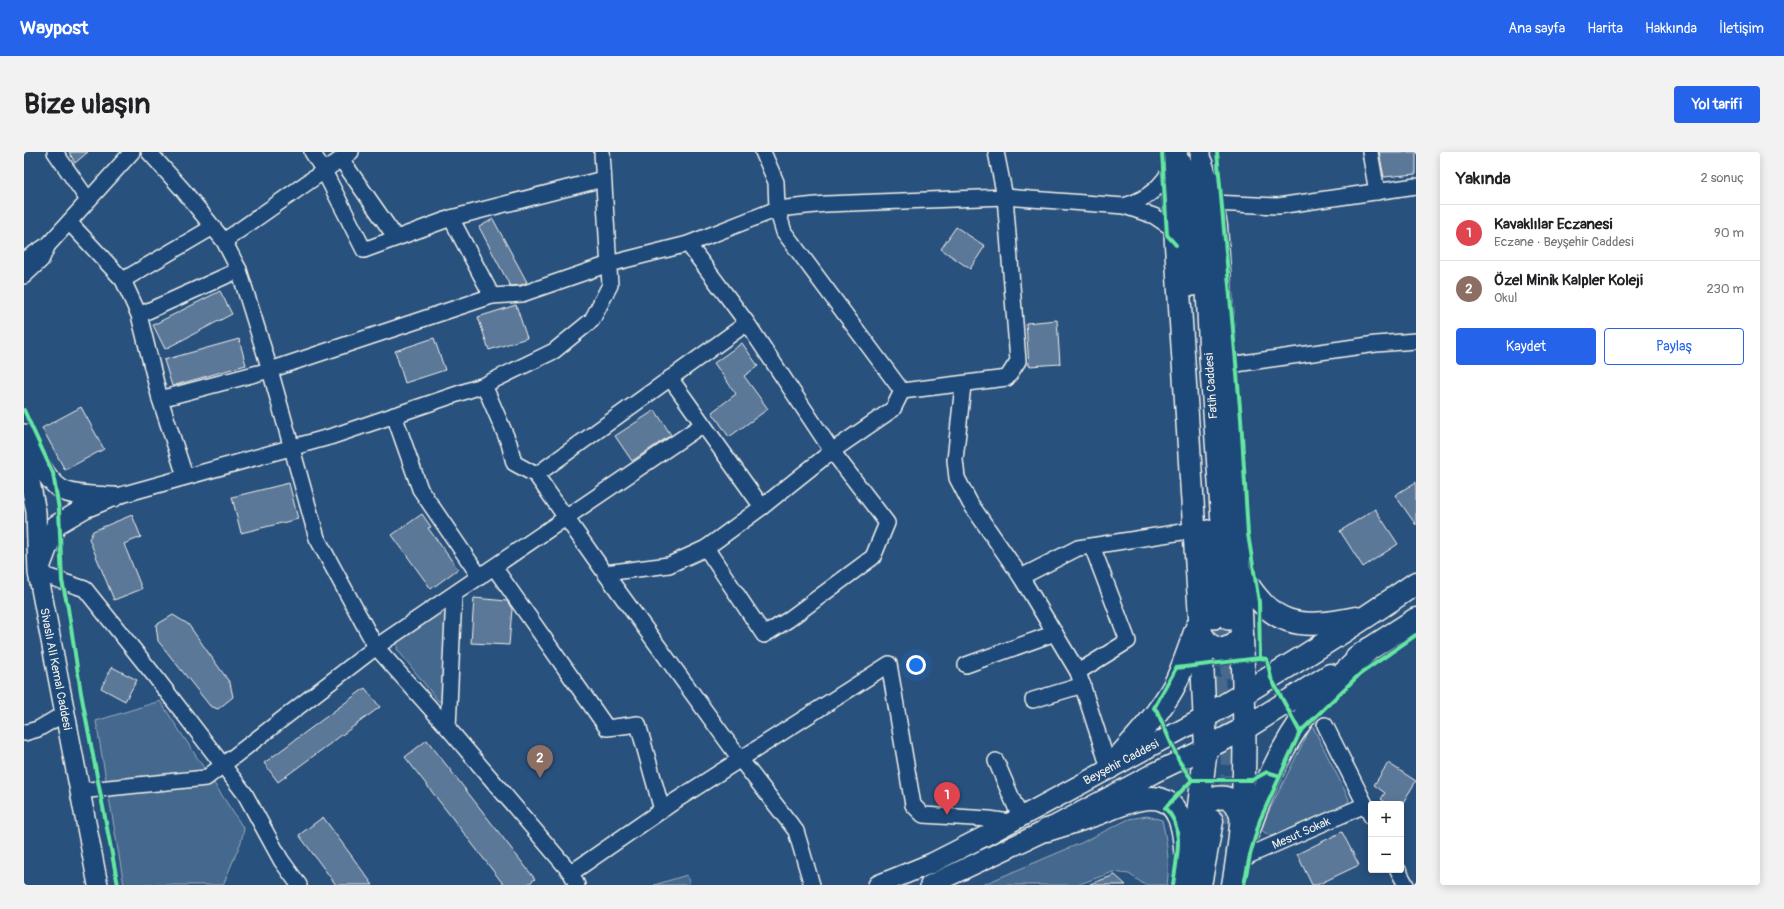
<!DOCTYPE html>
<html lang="tr">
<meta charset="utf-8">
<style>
body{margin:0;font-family:Pangolin,sans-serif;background:#f2f2f2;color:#202124}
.controls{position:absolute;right:12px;bottom:12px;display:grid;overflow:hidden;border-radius:4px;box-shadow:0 2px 10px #0003}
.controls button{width:36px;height:36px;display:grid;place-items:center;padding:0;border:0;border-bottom:1px solid #e0e0e0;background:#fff;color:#202124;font:20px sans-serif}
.you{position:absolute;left:892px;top:513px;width:14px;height:14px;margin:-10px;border:3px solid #fff;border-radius:50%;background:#1a73e8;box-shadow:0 0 0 6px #1a73e833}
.badge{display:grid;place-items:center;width:26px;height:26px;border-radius:50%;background:#2563eb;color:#fff;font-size:13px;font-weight:700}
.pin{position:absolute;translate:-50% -33px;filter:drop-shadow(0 1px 2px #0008)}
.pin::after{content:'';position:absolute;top:21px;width:14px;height:12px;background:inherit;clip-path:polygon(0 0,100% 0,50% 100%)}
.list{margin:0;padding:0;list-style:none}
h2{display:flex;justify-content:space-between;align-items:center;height:52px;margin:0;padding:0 16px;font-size:17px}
h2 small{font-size:13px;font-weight:400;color:#757577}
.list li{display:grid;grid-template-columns:26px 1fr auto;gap:12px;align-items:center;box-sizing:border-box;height:56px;padding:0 16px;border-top:1px solid #e0e0e0}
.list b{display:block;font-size:15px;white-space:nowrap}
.list p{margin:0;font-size:13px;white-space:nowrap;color:#757577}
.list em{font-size:13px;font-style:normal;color:#757577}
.actions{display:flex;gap:8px;padding:12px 16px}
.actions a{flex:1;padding:9px 0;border:1px solid #2563eb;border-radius:4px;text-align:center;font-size:14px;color:#2563eb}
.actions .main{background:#2563eb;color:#fff}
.map{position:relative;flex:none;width:1392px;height:733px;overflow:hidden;border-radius:4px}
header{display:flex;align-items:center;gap:24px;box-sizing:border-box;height:56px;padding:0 20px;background:#2563eb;color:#fff}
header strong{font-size:19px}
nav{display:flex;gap:22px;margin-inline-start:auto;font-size:14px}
.intro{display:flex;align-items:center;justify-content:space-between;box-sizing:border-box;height:96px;padding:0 24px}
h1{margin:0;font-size:28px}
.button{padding:10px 18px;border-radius:4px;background:#2563eb;color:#fff;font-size:14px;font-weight:700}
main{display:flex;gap:24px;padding:0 24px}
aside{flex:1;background:#fff;border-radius:4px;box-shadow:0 2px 10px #0003}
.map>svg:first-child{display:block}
</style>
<header>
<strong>Waypost</strong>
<nav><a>Ana sayfa</a><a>Harita</a><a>Hakkında</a><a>İletişim</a></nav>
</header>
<div class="intro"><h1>Bize ulaşın</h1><a class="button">Yol tarifi</a></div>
<main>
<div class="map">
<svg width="1392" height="733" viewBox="0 0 1392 733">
<rect width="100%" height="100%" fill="#28517e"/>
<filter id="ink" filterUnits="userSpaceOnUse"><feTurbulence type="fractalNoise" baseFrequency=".025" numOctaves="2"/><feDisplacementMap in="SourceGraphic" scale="8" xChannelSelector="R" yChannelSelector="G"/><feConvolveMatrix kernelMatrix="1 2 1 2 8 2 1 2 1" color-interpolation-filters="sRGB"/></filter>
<g filter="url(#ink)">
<!-- green -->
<g fill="#45688e" stroke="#9cacbb">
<polygon points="419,457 426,462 422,550 414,549 373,497 374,487"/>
<polygon points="136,549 220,677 217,690 199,733 100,733 72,569"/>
<polygon points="1288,573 1325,647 1323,654 1247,685 1236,677"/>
<path d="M1123 664 1138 668C1143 689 1146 712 1143 733H1121L1105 722 1089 720 1053 733H958L1057 691 1105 667Z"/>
<polygon points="663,723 666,733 630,733"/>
</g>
<!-- building -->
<g fill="#5b7899" stroke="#f4f1e8">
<polygon points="45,0 64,0 51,11"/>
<polygon points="1355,0 1392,0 1392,22 1360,25"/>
<polygon points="469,67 503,130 497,133 486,134 455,75"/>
<polygon points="932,75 961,94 946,117 917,97"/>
<polygon points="196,139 208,162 141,197 129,173"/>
<polygon points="492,153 503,186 465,198 454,165"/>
<polygon points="1033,168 1036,212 1005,214 1002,171"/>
<polygon points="410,186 421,218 381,231 371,199"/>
<polygon points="215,187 222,213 148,234 140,208"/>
<polygon points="718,191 734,214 720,224 744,257 705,285 688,260 712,242 690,211"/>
<polygon points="57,255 80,297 41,318 18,276"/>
<polygon points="631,258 647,283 608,309 591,284"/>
<polygon points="1392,330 1392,373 1371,343"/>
<polygon points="265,331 274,367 217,381 208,345"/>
<polygon points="1351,357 1374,392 1339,415 1316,379"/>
<polygon points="398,362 407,375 404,376 434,417 407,437 368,383"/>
<polygon points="108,363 117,385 100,392 118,437 90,448 65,387 69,379"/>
<polygon points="450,446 483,449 488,457 485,493 447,491"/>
<polygon points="149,463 164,472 206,531 209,545 194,557 186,554 134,489 132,473"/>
<polygon points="88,515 113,528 101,549 77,536"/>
<polygon points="341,536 356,555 254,630 240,611"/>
<polygon points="403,588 511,727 503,733 480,733 381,605"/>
<polygon points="1364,611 1392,629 1378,652 1364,652 1357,647 1361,641 1350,633"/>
<polygon points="299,665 349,733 312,733 275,683"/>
<polygon points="1318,680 1335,713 1293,733 1288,733 1273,702"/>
<polygon points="1091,723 1102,733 1066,733 1066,732"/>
</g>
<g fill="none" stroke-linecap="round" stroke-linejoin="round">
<!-- major-tunnel -->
<g stroke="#47698e" stroke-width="19" stroke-dasharray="19 10" stroke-linecap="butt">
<polyline points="1190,467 1194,603"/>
<path d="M1202 671C1209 603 1207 536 1204 468"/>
</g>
<!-- minor casing -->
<g stroke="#f4f1e8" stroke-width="18">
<g id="minor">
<polyline points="31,0 64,48"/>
<polyline points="125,0 159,38 200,89 215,118 246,218 293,386 352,495 424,576"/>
<polyline points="288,0 300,19 340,98 427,66 579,27"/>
<polyline points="739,0 752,30 753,57 760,80 878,239 983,226 994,209 981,45 972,0"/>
<polyline points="1346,0 1353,40"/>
<polyline points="317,7 372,86"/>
<polyline points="1189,51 1254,54 1392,34"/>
<path d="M1100 54C1124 47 1137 35 1150 13"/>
<polyline points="427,66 468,144 498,142 585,112 664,92 753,57 802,52 981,45 1100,54 1130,64 1151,78"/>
<polyline points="45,70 99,128 115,163 136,247 161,324"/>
<polyline points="200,89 327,0"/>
<polyline points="664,92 723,171 808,299 863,371 849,405 764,468 740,483 682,396"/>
<polyline points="0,108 25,92 108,0"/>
<polyline points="0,124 17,108 23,95"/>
<polyline points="99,128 189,75"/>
<polyline points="115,163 215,118"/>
<polyline points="1212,212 1352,192 1392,189"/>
<polyline points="646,226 738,355"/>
<polyline points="460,233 485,291 490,311 512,323 581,421 716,607 772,679 788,733"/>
<polyline points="939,233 931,308 933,326 946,351 997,425 1054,520 1085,616"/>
<polyline points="136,247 246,218 468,144"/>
<polyline points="370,263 396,337 456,425"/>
<polyline points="512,323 723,171"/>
<polyline points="90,345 309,284 460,233 530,199 568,168 586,133 578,0"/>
<polyline points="470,415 583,576 614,572 638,658"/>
<polyline points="14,421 61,437 130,523 221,642 257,708 275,733"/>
<polyline points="581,421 645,413 682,396 738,355 808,299 869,257 878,239"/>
<polyline points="997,425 1054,396 1171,378"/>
<polyline points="430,443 424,576 547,721 553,733"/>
<polyline points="942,513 1031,481"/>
<polyline points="1054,520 1104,489 1068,394"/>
<polyline points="1009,548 1059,533"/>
<polyline points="1301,573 1347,664"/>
<polyline points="0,581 14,577 31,567"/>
<polyline points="972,609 996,665"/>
<polyline points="55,639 182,626 352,495 678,273"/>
<polyline points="1213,711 1226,703 1341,653"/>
<polyline points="1374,718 1382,733"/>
<polyline points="547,721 651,649 865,512 889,653 899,663 965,667 985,670"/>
</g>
</g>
<!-- major casing -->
<g stroke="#f4f1e8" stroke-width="22">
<g id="major">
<polyline points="1176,0 1185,205 1204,468"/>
<polyline points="1158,11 1164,58 1169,134"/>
<path d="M0 282C10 300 23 334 43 340 58 345 75 344 90 345"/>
<polyline points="0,300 12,360 14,421 74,733"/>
<polyline points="1184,378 1190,467"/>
<polyline points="17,413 32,373 61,356 83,347"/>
<polyline points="854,733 908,711 969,680 1181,565"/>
<polyline points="906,733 1023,678 1130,621 1182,596"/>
</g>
</g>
<!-- highway casing -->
<g stroke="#f4f1e8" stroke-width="25">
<g id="highway">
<polyline points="1152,0 1150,42 1152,93 1176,465 1182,596 1174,662 1160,733"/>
<path d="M1177 11 1184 32 1192 74C1201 210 1213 347 1218 485 1221 568 1224 651 1209 733"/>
<path d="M1216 420C1247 475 1274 478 1332 466"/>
<polyline points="1177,482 1185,493 1197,498 1211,493 1218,483"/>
<polyline points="1333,505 1392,467"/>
<path d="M1181 565C1252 522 1323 479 1392 431"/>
<polyline points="1182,596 1220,577 1306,523"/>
<path d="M1085 616C1107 591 1132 566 1149 536 1159 517 1165 496 1173 475"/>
<path d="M1174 662C1181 647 1201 638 1213 654 1216 659 1217 664 1219 670"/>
<path d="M1023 678C1040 673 1056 668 1073 662 1120 643 1157 628 1161 697"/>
<path d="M1224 680C1238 638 1258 593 1285 558 1303 536 1324 517 1345 497"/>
<polyline points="1176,733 1188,669"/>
</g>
</g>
<!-- minor -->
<use href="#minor" stroke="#1f4a7a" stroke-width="15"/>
<!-- major -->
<use href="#major" stroke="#1f4a7a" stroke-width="19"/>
<!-- highway -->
<use href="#highway" stroke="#1f4a7a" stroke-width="22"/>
<!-- cycleway casing -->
<g stroke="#1f4a7a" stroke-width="6">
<g id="cycleway">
<polyline points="1138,0 1143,83 1152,93"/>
<polyline points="1193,0 1217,266 1224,382 1235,450 1236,506 1243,507 1247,526 1276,580"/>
<polyline points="0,258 29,321 35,358 38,429 44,456 57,541 94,733"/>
<polyline points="1168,628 1155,609 1133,559 1130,556 1152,516 1236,506"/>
<path d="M1149 733C1152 708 1162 676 1141 656L1168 628H1228L1243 620 1256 624"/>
<polyline points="1220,733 1226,703 1236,668 1276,580 1336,522 1392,483"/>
</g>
</g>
<!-- cycleway -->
<use href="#cycleway" stroke="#66e7a1" stroke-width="4"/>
</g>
</g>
<g text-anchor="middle" stroke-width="3" stroke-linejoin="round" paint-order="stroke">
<!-- street labels -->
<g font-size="12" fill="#f4f1e8" stroke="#1f4a7a">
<text transform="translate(1187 234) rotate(-94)" y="4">Fatih Caddesi</text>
<text transform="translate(32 517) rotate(79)" y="4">Sivaslı Ali Kemal Caddesi</text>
<text transform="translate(1097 610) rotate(-28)" y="4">Beyşehir Caddesi</text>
<text transform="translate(1277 681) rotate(-24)" y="4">Mesut Sokak</text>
</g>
</g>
</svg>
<div class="controls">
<button>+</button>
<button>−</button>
</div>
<div class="you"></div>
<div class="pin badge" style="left:923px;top:663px;background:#e0444e">1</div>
<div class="pin badge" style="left:516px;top:626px;background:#8d6e63">2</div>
</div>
<aside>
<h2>Yakında<small>2 sonuç</small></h2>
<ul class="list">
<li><span class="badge" style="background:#e0444e">1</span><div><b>Kavaklılar Eczanesi</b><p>Eczane · Beyşehir Caddesi</p></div><em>90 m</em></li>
<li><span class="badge" style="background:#8d6e63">2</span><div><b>Özel Minik Kalpler Koleji</b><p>Okul</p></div><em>230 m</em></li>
</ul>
<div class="actions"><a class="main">Kaydet</a><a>Paylaş</a></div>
</aside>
</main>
